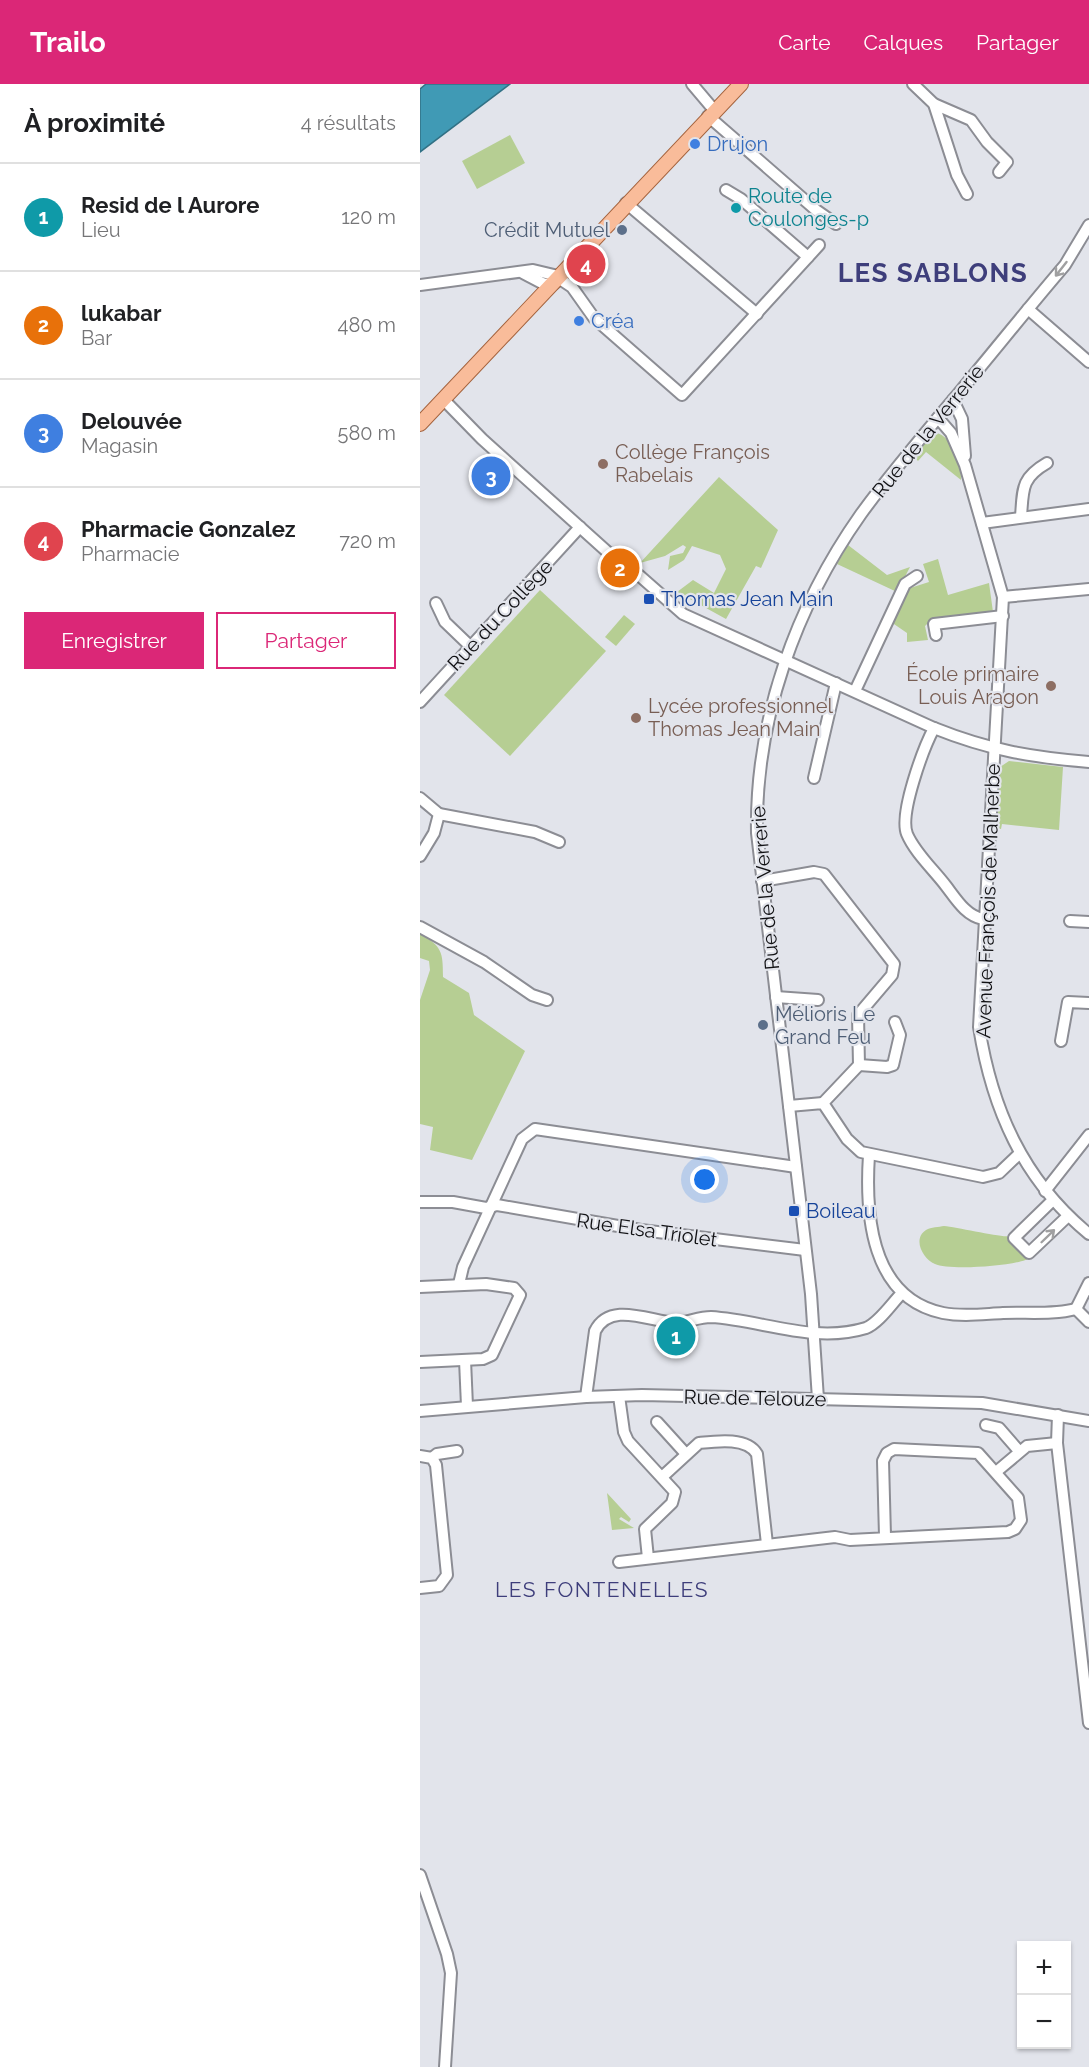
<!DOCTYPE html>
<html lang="fr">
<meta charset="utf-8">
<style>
body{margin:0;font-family:Raleway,sans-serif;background:#f6f6f6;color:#202124}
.controls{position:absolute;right:18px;bottom:18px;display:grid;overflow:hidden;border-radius:0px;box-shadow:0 2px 4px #0004}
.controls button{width:54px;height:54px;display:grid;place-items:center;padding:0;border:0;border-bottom:2px solid #e0e0e0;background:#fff;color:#202124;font:30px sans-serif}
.you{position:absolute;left:285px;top:1096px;width:21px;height:21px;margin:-15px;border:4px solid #fff;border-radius:50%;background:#1a73e8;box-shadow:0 0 0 9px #1a73e833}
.badge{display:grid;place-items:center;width:39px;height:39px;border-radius:50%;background:#db2777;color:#fff;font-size:20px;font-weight:700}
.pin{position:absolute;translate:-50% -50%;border:3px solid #fff;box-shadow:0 2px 6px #0006}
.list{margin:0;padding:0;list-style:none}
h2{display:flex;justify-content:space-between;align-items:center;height:78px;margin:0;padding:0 24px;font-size:26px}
h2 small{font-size:20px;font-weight:400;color:#757577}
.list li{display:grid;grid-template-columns:39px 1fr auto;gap:18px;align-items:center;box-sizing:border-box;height:108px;padding:0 24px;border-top:2px solid #e0e0e0}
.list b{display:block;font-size:22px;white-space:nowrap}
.list p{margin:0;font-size:20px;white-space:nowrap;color:#757577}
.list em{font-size:20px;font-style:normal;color:#757577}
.actions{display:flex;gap:12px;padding:18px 24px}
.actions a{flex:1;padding:14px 0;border:2px solid #db2777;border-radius:0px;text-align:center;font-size:21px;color:#db2777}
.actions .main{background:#db2777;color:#fff}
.map{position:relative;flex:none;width:669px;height:1983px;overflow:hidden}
header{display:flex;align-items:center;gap:36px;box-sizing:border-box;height:84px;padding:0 30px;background:#db2777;color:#fff}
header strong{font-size:28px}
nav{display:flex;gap:33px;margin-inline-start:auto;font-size:21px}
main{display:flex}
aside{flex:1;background:#fff}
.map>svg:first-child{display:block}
</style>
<header>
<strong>Trailo</strong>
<nav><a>Carte</a><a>Calques</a><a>Partager</a></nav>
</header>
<main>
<aside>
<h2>À proximité<small>4 résultats</small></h2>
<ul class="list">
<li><span class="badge" style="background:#0f9aa8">1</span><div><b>Resid de l Aurore</b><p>Lieu</p></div><em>120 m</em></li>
<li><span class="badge" style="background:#e8710a">2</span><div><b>lukabar</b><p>Bar</p></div><em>480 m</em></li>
<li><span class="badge" style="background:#3f7fe0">3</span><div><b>Delouvée</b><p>Magasin</p></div><em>580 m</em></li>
<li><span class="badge" style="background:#e0444e">4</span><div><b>Pharmacie Gonzalez</b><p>Pharmacie</p></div><em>720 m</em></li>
</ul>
<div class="actions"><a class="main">Enregistrer</a><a>Partager</a></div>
</aside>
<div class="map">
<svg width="669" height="1983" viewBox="0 0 669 1983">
<rect width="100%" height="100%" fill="#e2e4eb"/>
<!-- green -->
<g fill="#b6ce93">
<polygon points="90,51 105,79 57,105 42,77"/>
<path d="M516 349C533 352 542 382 541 396L506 368 498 377 494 373 509 352Z"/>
<polygon points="299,393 358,446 341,484 336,482 306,535 257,508 273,496 294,509 306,485 300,471 272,462 264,476 248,486 250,472 263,469 266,463 263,461 245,472 220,479"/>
<polygon points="428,461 467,491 490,483 477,508 417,480"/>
<polygon points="518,475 528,511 569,499 573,528 511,536 505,542 508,556 487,558 487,549 471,538 487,505 509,498 503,480"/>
<polygon points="120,506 186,567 90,672 24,611"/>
<polygon points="204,531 215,540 196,562 185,553"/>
<polygon points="589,677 643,683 639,746 582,740 581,745 575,744 580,683"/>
<path d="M0 850C22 862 23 868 23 893L49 909 54 931 105 967 52 1076 10 1066 13 1043 0 1040V916L10 886 9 877 0 874Z"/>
<path d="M524 1142C537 1143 582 1154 589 1152L611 1173C602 1182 529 1187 515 1180 503 1175 492 1155 506 1146 511 1143 519 1143 524 1142Z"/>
<polygon points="187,1409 211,1435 209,1438 201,1433 199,1435 214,1444 192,1446"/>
</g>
<!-- water -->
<polygon fill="#409ab5" stroke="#327185" stroke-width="1.5" points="6,0 90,0 0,68 0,5"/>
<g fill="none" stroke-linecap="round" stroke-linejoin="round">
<!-- minor casing -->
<g stroke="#8c8d94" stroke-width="14">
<g id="minor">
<polyline points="272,0 294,26"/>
<polyline points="493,0 514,20 537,91 547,110"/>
<polyline points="514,20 551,36 567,58 587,78 579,88"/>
<polyline points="288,32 396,126 416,140"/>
<polyline points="306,106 321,115 388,173"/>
<polyline points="206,119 337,230"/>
<polyline points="103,189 124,200 135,199"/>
<polyline points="0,201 113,186 134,191 152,203 174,234 262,311 399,161"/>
<polyline points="608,225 669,278"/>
<path d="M24 316 62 355 192 472 205 479 263 530 514 644C569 666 610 673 669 678"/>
<polyline points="533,316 542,335 545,372"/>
<path d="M518 334 531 349 545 381 583 513 559 943C572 1025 603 1096 669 1150"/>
<path d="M601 433C603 405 601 394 627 379"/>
<polyline points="562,439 669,425"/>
<polyline points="583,513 669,505"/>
<polyline points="16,519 25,538 50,562"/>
<polyline points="516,551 514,540 583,532"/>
<polyline points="435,607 485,500 497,492"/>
<polyline points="0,618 160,443"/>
<path d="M514 644C503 665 479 730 487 750 495 769 514 786 526 802 536 815 546 832 563 835"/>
<polyline points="394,694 416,599"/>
<polyline points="0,714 19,730 14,749 0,772"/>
<polyline points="19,730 115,748 139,758"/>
<polyline points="342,797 394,788 404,790 474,880 472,891 438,931 439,981 403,1019"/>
<polyline points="650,837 669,838"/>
<polyline points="0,843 64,878 112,911 127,916"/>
<polyline points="356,913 398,916"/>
<polyline points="641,957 648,918 669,919"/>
<polyline points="439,981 467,983 473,981 480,951 475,938"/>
<polyline points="369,1022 403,1019 427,1055 441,1068 563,1093 579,1089 599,1070"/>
<path d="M449 1071C445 1131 451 1214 523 1229 543 1233 563 1230 583 1229 606 1228 634 1231 656 1225"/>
<polyline points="625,1107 669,1051"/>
<polyline points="633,1116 594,1154 609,1169 648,1132"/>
<polyline points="0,1118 33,1118 66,1124 77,1121 221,1146 385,1166"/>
<polyline points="39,1200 43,1183 102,1055 115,1045 376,1083"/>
<polyline points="0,1203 66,1200 94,1204 100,1211 72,1271 63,1275 0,1278"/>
<polyline points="656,1225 669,1199"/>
<polyline points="656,1225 669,1238"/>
<polyline points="45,1276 47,1322"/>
<polyline points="199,1312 204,1348 208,1357 255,1408 252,1419 225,1445 228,1474"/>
<path d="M166 1313 175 1247C190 1217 229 1237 255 1239 267 1239 278 1233 291 1233 342 1236 394 1260 446 1244 459 1239 472 1219 482 1209"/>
<path d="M398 1315 391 1210 337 749C335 635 376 522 441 430 471 389 505 349 538 310 574 267 609 223 645 181L669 141"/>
<polyline points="0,1327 166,1313 222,1311 562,1319 669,1337"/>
<polyline points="638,1331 637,1359 669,1639"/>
<polyline points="237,1338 266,1370"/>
<polyline points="566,1341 579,1344 599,1367"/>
<polyline points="0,1372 12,1374 16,1381 27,1491 19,1502 0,1504"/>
<polyline points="12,1374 17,1370 37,1367"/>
<polyline points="576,1388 607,1362 637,1359"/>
<path d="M242 1393 279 1359C297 1357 327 1353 337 1370L347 1460"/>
<polyline points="199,1478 415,1453 430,1456 588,1448 595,1445 601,1436 598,1414 558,1369 474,1365 467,1369 463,1377 465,1452"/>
<polyline points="0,1791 27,1870 31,1889 25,1983"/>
</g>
</g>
<!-- major casing -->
<g stroke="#a5643f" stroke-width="16">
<polyline id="major" points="0,340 321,0"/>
</g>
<!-- minor -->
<use href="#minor" stroke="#fff" stroke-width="10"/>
<!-- major -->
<use href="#major" stroke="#f9bc9a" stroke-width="14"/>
</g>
<!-- one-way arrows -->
<defs><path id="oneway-shaft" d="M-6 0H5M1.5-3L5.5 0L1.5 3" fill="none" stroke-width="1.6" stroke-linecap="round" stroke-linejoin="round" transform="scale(1.5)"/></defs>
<g stroke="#a0a0a1">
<use href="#oneway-shaft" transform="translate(641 185) rotate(128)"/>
<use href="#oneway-shaft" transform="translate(628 1152) rotate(-44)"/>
</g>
<!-- markers -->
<g fill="#3f7fe0" stroke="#e2e4eb" stroke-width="2">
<circle cx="275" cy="60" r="6"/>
<circle cx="159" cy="237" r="6"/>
</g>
<circle fill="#0f9aa8" stroke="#e2e4eb" stroke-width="2" cx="316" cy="124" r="6"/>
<g fill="#5c6f8a" stroke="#e2e4eb" stroke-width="2">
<circle cx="202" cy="146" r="6"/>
<circle cx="343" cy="941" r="6"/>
</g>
<g fill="#8d6e63" stroke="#e2e4eb" stroke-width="2">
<circle cx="183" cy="380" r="6"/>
<circle cx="631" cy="602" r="6"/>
<circle cx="216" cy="634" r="6"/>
</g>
<g fill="#1a4fb4" stroke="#e2e4eb" stroke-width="2">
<rect x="223" y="509" width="12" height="12" rx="3"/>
<rect x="368" y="1121" width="12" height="12" rx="3"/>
</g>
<g text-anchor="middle" stroke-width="4.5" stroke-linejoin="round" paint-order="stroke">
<!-- shop labels -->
<g font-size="20" fill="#366cbe" stroke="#e2e4eb" text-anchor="start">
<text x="287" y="67">Drujon</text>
<text x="171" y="244">Créa</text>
</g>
<!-- culture labels -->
<g font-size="20" fill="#0d838f" stroke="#e2e4eb" text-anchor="start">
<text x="328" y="119">Route de<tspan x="328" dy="23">Coulonges-p</tspan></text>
</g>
<!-- service labels -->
<g font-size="20" fill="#4e5e75" stroke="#e2e4eb" text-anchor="end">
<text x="190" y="153">Crédit Mutuel</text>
<text x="355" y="937" text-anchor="start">Mélioris Le<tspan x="355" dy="23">Grand Feu</tspan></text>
</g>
<!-- street labels -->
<g font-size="20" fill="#111114" stroke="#e2e4eb">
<text transform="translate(508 347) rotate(-51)" y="7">Rue de la Verrerie</text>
<text transform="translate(80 531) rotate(-47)" y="7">Rue du Collège</text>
<text transform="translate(345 804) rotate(-95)" y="7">Rue de la Verrerie</text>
<text transform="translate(568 817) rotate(-88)" y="7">Avenue François de Malherbe</text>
<text transform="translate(227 1146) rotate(8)" y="7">Rue Elsa Triolet</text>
<text transform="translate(335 1314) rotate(1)" y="7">Rue de Telouze</text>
</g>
<!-- education labels -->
<g font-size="20" fill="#785e54" stroke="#e2e4eb" text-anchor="start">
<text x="195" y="375">Collège François<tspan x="195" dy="23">Rabelais</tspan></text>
<text x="619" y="597" text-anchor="end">École primaire<tspan x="619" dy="23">Louis Aragon</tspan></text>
<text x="228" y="629">Lycée professionnel<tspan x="228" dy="23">Thomas Jean Main</tspan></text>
</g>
<!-- transit labels -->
<g font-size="20" fill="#164399" stroke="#e2e4eb" text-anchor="start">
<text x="241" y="522">Thomas Jean Main</text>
<text x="386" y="1134">Boileau</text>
</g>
<!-- neighbourhood labels -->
<g font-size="21" letter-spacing="1.5" fill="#3e3e7b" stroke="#e2e4eb">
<text x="182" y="1513">LES FONTENELLES</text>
</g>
<!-- district labels -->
<g font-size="26" font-weight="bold" letter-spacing="1.5" fill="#3e3e7b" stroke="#e2e4eb">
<text x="513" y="198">LES SABLONS</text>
</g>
</g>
</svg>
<div class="controls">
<button>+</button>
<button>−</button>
</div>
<div class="you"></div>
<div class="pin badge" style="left:256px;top:1252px;background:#0f9aa8">1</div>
<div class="pin badge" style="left:200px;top:484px;background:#e8710a">2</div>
<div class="pin badge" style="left:71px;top:392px;background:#3f7fe0">3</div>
<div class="pin badge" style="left:166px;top:180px;background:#e0444e">4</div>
</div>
</main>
